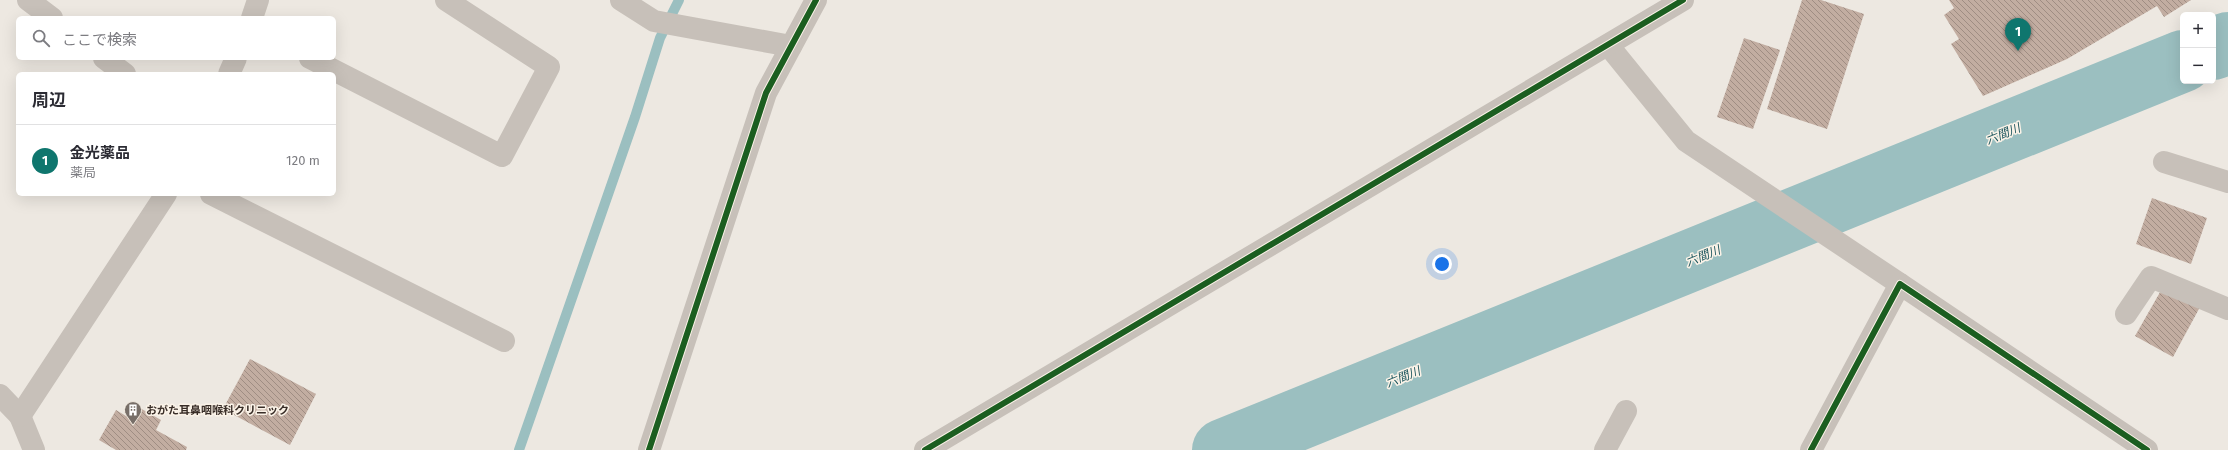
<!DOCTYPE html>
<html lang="ja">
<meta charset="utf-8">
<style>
body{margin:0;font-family:"Fira Sans","Noto Sans JP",sans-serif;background:#f7f7f7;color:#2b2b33}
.controls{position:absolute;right:12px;top:12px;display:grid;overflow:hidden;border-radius:6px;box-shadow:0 4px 16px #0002}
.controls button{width:36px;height:36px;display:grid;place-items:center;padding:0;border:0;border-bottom:1px solid #e1e1e2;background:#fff;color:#2b2b33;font:20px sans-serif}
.you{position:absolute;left:1442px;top:264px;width:14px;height:14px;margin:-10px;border:3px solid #fff;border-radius:50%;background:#1a73e8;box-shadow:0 0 0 6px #1a73e833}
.badge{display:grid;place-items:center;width:26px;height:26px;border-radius:50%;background:#0f766e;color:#fff;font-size:13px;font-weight:700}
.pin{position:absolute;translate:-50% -33px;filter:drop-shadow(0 1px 2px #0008)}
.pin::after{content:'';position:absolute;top:21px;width:14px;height:12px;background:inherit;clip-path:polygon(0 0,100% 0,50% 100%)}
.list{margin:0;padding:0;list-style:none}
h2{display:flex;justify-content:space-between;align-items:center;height:52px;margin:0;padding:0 16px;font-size:17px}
h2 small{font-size:13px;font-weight:400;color:#7c7c81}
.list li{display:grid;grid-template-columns:26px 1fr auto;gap:12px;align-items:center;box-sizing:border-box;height:72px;padding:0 16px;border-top:1px solid #e1e1e2}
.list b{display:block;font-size:15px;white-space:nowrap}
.list p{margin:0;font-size:13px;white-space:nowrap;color:#7c7c81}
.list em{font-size:13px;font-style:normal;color:#7c7c81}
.icon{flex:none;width:22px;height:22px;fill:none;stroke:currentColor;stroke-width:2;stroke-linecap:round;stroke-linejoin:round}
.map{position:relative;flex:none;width:2228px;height:450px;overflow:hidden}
.search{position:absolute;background:#fff;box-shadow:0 4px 16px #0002;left:16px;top:16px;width:320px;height:44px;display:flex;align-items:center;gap:10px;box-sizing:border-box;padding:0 14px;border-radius:6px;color:#7c7c81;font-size:15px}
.panel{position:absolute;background:#fff;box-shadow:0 4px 16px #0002;left:16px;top:72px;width:320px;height:124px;border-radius:6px}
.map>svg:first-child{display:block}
</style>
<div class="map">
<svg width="2228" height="450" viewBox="0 0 2228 450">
<defs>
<pattern id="building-back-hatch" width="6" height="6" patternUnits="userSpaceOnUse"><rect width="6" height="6" fill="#c2ada1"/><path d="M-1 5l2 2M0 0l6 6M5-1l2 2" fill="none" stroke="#9f8d83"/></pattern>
</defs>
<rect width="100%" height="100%" fill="#ede8e1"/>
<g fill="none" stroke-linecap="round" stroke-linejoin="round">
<!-- stream -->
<polyline stroke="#9bbfc0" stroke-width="10" points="519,450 635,117 660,38 679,0"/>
<!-- river -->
<g stroke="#9bbfc0" stroke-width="62">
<polyline points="2213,49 2228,43"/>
<polyline points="1223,450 2183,61"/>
</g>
</g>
<!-- building -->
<g fill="url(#building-back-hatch)">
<polygon points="1802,0 1821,0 1864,14 1827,129 1767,109"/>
<polygon points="1949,0 2191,0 2164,17 2157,6 2067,59 1983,96 1951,44 1959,39 1944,15 1954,8"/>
<polygon points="1744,38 1780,50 1753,129 1717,117"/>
<polygon points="2152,198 2207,218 2191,264 2136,244"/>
<polygon points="2163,287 2200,307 2173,357 2135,336"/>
<polygon points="250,359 316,394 290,445 223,409"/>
<polygon points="133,404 161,420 156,430 187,447 186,450 116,450 99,440 116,410 126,416"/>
</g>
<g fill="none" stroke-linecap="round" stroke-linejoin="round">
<!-- minor -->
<g stroke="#c7c0b9" stroke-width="22">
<polyline points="28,0 52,18"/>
<polyline points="621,0 654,21 791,46"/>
<polyline points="252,18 258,0"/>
<polyline points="1608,45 1686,141 1900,284"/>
<polyline points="104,58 125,74"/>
<polyline points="310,58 502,156 549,67 446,0"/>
<polyline points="229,74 236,58"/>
<polyline points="2164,162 2228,182"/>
<polyline points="211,194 504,341"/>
<polyline points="2126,314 2151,277 2228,309"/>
<polyline points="0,395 20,416 34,450"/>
<polyline points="20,416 166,194"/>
<polyline points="649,450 766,93 816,0"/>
<polyline points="925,450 1683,0"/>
<polyline points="1605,450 1626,411"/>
<polyline points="1811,450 1900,284 2147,450"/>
</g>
<!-- cycleway casing -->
<g stroke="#fbf3e8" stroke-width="8">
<g id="cycleway">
<polyline points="649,450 766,93 816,0"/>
<polyline points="925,450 1683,0"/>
<polyline points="1811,450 1900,284 2147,450"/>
</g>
</g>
<!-- cycleway -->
<use href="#cycleway" stroke="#1b5e20" stroke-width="6"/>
</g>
<!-- icons -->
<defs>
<g id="building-pin" transform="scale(0.9)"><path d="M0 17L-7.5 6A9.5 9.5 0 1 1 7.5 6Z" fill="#776e68" stroke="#fbf3e8"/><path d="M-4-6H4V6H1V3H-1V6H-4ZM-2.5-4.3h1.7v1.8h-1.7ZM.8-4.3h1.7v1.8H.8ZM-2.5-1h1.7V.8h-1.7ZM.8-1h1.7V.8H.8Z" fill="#fff"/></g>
</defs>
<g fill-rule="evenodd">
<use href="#building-pin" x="133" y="410"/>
</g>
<g text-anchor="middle" stroke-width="3" stroke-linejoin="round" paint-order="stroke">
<!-- poi labels -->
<g font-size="11" font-weight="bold" fill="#382d27" stroke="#fbf3e8" text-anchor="start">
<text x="146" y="414">おがた耳鼻咽喉科クリニック</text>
</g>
<!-- water labels -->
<g font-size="12" font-style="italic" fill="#1a545c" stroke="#fbf3e8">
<text transform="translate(2003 134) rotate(-22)" y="4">六間川</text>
<text transform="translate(1703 256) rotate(-22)" y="4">六間川</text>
<text transform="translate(1403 377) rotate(-22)" y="4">六間川</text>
</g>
</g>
</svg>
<div class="controls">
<button>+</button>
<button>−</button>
</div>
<div class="you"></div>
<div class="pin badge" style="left:2018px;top:51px">1</div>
<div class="search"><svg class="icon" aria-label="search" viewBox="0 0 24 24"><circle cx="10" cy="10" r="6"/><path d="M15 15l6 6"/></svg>ここで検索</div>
<section class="panel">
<h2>周辺<small></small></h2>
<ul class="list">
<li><span class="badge">1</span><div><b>金光薬品</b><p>薬局</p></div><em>120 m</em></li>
</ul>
</section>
</div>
